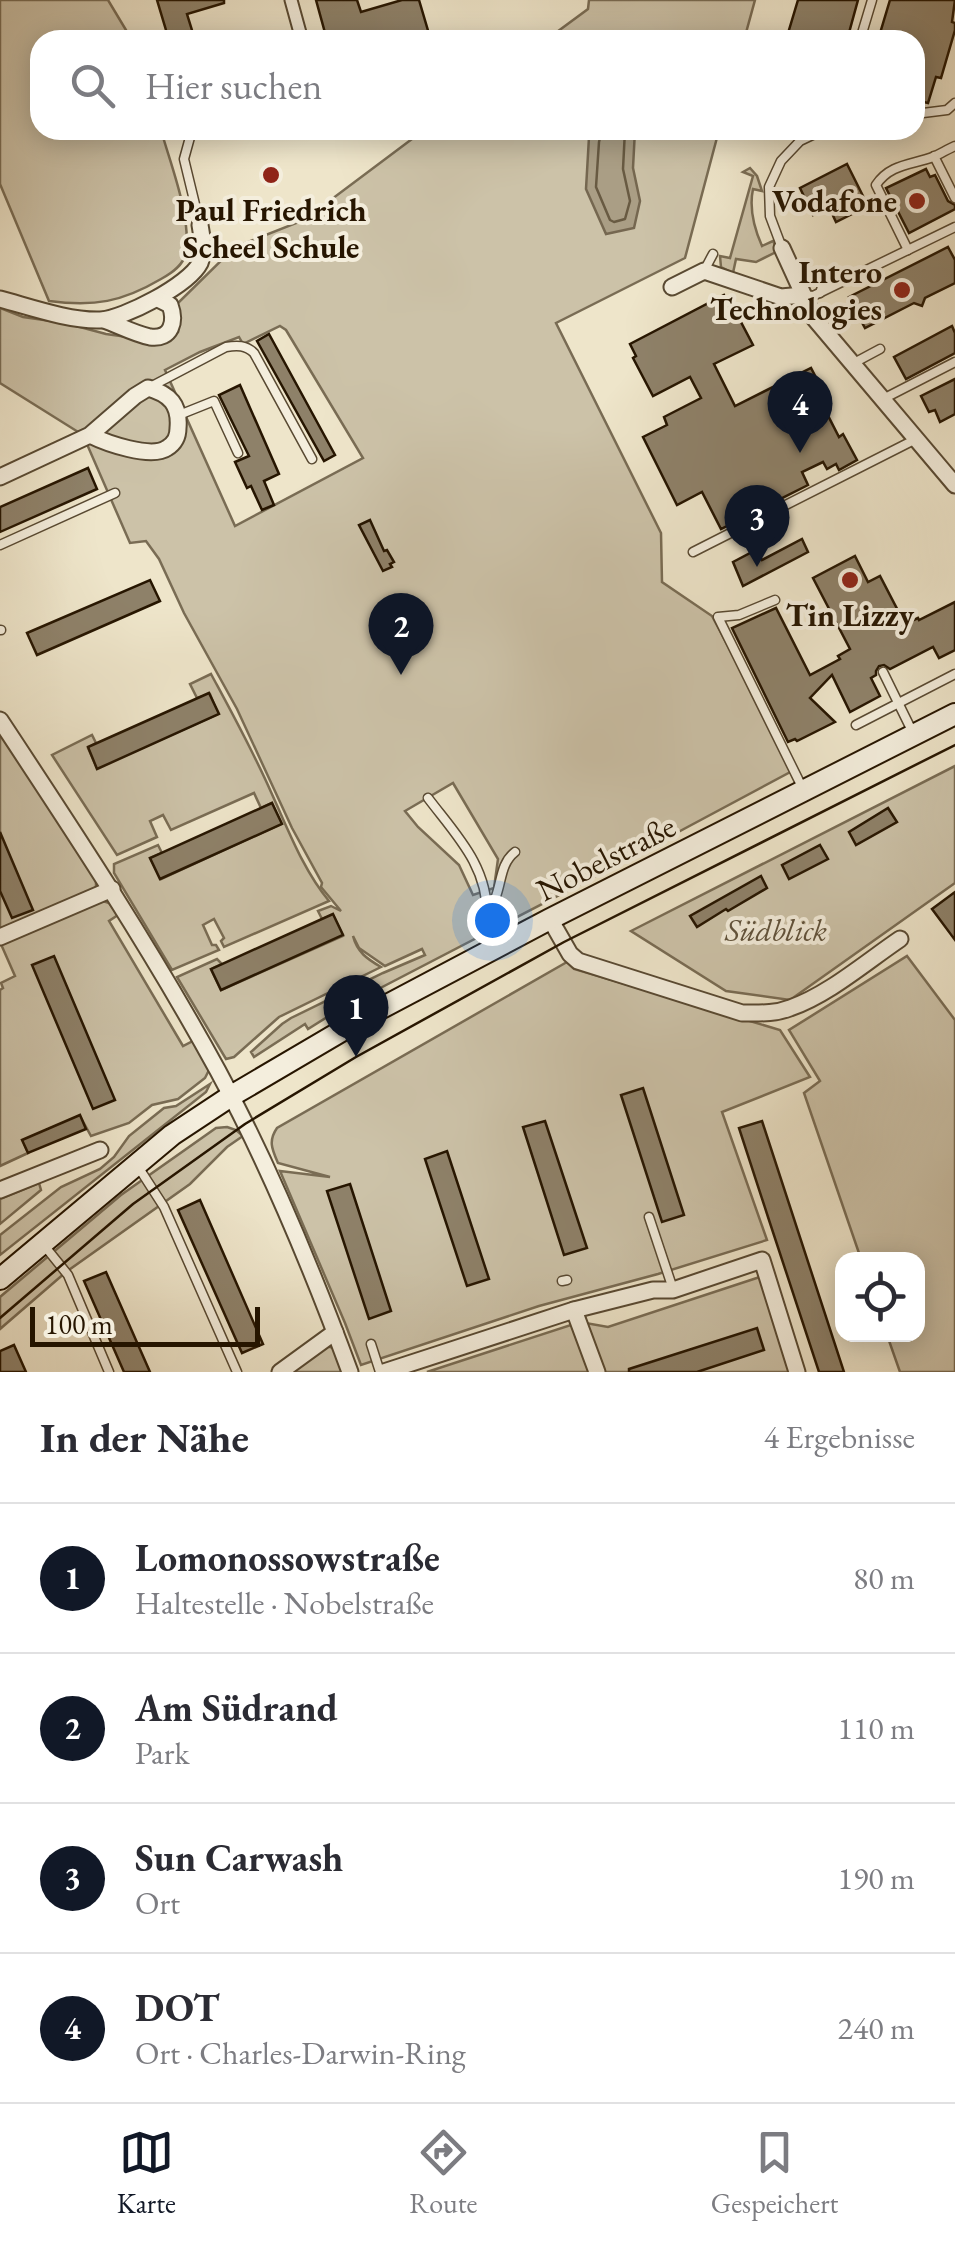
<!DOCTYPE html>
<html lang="de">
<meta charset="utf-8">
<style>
body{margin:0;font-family:"EB Garamond",serif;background:#f2f2f3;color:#2b2b33}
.controls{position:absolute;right:30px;bottom:30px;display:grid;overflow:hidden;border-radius:20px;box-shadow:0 5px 25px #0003}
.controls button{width:90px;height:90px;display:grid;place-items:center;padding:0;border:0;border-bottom:2px solid #e1e1e2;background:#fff;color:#2b2b33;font:50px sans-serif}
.scale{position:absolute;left:30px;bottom:25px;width:230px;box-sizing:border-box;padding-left:10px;border:5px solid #261500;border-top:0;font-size:28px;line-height:35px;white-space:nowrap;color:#261500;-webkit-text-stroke:8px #f4eedd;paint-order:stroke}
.you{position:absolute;left:492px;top:920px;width:35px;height:35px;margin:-25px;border:8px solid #fff;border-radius:50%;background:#1a73e8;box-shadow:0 0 0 15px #1a73e833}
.badge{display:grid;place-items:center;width:65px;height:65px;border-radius:50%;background:#111827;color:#fff;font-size:32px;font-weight:700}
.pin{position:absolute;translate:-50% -82px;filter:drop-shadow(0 2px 5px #0008)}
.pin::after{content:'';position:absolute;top:52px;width:35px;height:30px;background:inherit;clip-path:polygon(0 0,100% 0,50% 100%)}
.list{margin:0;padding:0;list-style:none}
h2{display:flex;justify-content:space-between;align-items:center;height:130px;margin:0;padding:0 40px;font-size:42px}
h2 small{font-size:32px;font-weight:400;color:#7c7c81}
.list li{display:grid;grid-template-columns:65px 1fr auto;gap:30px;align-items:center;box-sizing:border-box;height:150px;padding:0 40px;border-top:2px solid #e1e1e2}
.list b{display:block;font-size:38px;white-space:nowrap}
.list p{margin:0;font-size:32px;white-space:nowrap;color:#7c7c81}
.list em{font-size:32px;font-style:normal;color:#7c7c81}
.icon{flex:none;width:55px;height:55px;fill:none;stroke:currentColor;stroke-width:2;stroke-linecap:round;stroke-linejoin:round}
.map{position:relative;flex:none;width:955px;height:1372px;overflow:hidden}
.search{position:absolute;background:#fff;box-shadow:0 5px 25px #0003;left:30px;right:30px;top:30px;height:110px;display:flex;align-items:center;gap:25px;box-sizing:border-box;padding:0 35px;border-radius:30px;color:#7c7c81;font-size:38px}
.sheet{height:730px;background:#fff}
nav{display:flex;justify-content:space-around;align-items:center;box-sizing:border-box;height:140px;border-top:2px solid #e1e1e2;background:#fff;font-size:28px;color:#7c7c81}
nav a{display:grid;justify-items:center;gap:5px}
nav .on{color:#111827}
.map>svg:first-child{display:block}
</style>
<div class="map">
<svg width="955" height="1372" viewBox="0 0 955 1372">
<rect width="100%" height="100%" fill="#eee5ca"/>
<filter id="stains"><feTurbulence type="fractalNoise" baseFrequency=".002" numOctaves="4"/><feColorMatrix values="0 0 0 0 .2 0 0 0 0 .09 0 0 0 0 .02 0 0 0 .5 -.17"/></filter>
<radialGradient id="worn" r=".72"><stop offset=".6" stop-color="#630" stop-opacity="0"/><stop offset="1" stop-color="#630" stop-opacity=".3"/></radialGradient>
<!-- green -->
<g fill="#ccc2a8" stroke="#796c54" stroke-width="2.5" fill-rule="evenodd">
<path d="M0 0H108L132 40H40V130H161C171 166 191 215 186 252 184 265 172 273 161 279 122 302 94 307 49 301L0 184Z"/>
<polygon points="589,0 755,0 744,40 546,40 588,9"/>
<path d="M424 130H719L685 258 556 323 661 533 662 582 712 616 794 770 596 876 340 1009 308 1029 305 1024 254 1057 251 1052 282 1024 291 1018 383 973 425 955 422 949 385 966 359 948 353 936C357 952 367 959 381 967L279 1017 234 1057 226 1059 177 977 217 959 222 964 211 969 221 990 343 936 333 915 322 919 318 911 331 906 341 911 321 887 322 883 292 828 237 709 184 613 159 559 146 541 130 543 83 435 0 383V308L23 317 65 323 106 334 163 342 178 332 179 315 177 304 235 247 304 220ZM280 326 286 330 363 458 235 526 165 370 200 352 239 337 243 344ZM453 783 498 859 494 888 473 895 459 865 418 827 405 811Z"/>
<path d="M750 168 757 176 762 191 753 189C749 208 754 228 762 246L773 241 778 251 756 262 736 259 733 273 721 267 720 256 730 258 753 176 743 172Z"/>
<path d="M211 674C232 713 253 751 271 792 288 829 303 870 329 901L224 947 221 941 224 938 214 919 203 925 212 945H216L219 950 172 970 114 873V864L158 845 162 853 150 858 161 879 281 824 272 803 261 808 254 793 171 830 163 815 150 821 157 837 117 855 52 755 92 735 96 743 88 748 97 768 218 714 210 694 197 698 190 684Z"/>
<polygon points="0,732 96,878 96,887 92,892 0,934"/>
<polygon points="955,766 955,883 790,1000 726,991 631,931"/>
<polygon points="103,901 109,903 118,915 109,921 183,1046 193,1041 209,1070 205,1078 178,1099 152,1105 129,1123 91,1136 80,1116 23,1141 28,1153 0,1166 0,990 3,988 1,983 15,976 0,942"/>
<polygon points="907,956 955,1020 955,1372 900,1372 887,1335 918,1334 918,1260 861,1259 804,1093 820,1081 789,1030"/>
<path d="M567 962 574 969 780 1030 810 1077 722 1112 767 1240 658 1274 539 1306 361 1365 345 1323 280 1171 330 1177 278 1163C272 1149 268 1141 277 1128Z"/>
<polygon points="210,1084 206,1092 0,1255 0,1235 61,1187 100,1169 114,1157 129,1136 164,1108 176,1106"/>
<polygon points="227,1127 236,1130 243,1136 227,1147 190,1184 66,1272 0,1329 0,1297 121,1195 216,1128"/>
<polygon points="39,1183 41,1190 0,1224 0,1199"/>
<polygon points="766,1275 797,1372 427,1372 580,1322 608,1327"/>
<polygon points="322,1345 334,1348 342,1372 288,1372"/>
</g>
<!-- water -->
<polygon fill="#aa9e85" stroke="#756750" stroke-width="2.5" points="595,130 635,130 633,168 640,201 634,228 606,234 586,189 589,137"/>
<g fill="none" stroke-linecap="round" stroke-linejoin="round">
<!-- shore -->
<polyline stroke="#685a42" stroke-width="2.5" points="602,130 599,142 596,187 610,220 614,222 625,219 630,201 623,169 625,130"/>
</g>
<!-- building -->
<g fill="#8e8169" stroke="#261500" stroke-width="2.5">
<polygon points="157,0 224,0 224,3 187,14 195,40 169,40"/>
<polygon points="316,0 357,0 361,12 402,0 419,0 429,34 409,40 327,40"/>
<polygon points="798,0 858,0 847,40 786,40"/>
<polygon points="890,0 955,0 952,22 955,23 955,30 941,78 936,77 928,103 915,100 915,40 878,40"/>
<polygon points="847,164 868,206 836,222 829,207 813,215 800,188"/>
<polygon points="926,169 930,177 935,175 948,201 955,205 955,209 909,233 886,188"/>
<polygon points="948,247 955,260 955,283 925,298 922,306 914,303 865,328 859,317 851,315 854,307 849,297"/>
<polygon points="724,295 731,308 733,307 753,345 714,364 735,406 811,368 825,395 819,398 839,437 843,434 857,460 839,470 836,464 827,469 823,462 802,472 808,485 721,529 702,492 677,505 643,437 667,425 664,417 701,398 690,377 653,396 633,358 636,356 630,344"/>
<polygon points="952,326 955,333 955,353 906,379 894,357"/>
<polygon points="269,334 335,455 324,461 257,341"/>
<polygon points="955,379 955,414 940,422 935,410 929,412 921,396"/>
<polygon points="240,385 279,474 264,481 274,505 262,510 251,486 247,488 235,462 249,456 219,395"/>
<polygon points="88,468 97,489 0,532 0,507"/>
<polygon points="370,520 384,551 387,550 394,562 390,564 392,567 383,571 359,525"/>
<polygon points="802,539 808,552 743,586 733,562 756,550 762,560"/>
<polygon points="855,556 868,582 880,576 905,624 918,618 919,620 955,602 955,650 939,658 933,647 890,669 884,665 879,666 876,671 876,675 871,678 880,696 850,712 832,675 810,698 835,722 797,741 795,739 788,742 732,628 776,608 810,675 840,659 838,656 850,649 813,578"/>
<polygon points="150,580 160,601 37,655 27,633"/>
<polygon points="209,693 219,714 97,769 88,747"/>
<polygon points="272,803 282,824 160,879 150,858"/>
<polygon points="888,808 897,822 856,845 849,832"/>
<polygon points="0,832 33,910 12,918 0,891"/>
<polygon points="820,845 828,859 789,879 782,865"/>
<polygon points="761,876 767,888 728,911 726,909 697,927 690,916"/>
<polygon points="955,892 955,940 932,909"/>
<polygon points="333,914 343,935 221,990 211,969"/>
<polygon points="54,956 115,1100 93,1109 32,965"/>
<polygon points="643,1088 684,1215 662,1222 621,1095"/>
<polygon points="80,1115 86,1129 28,1153 22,1140"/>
<polygon points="545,1121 587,1248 564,1255 523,1127"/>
<polygon points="762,1121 844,1372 819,1372 768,1217 739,1128"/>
<polygon points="447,1151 489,1279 467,1286 425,1159"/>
<polygon points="350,1184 391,1311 369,1319 327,1191"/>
<polygon points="200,1200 263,1344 242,1353 178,1210"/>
<polygon points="106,1272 150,1372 124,1372 84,1281"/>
<polygon points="757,1328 764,1350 697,1372 629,1372 629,1369"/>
<polygon points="14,1345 26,1372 0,1372 0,1351"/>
</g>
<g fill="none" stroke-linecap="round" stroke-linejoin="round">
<!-- service casing -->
<g stroke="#584932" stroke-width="11">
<g id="service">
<polyline points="860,40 872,0"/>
<polyline points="915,114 947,110 955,103"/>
<polyline points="192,130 184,159 200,225"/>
<polyline points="934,156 955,198"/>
<polyline points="782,248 770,216 769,187 781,161 800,141 823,130"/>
<path d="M908 250 876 185C890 164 911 165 933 157 940 154 948 149 955 146"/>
<polyline points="704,271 713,254"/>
<polyline points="820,293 826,275"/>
<polyline points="803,295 813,296 955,227"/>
<polyline points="852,364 880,349"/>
<path d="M152 386 226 347C237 345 246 345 254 353L312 459"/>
<polyline points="883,399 955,362"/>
<polyline points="179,415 214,401 238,453"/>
<polyline points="0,545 115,493"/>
<polyline points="693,552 916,439"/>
<polyline points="775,600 739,615 718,617 802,787"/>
<polyline points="0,630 1,630"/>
<polyline points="883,672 914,735"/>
<polyline points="856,725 955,674"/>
<path d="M428 798C456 835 488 866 487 916"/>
<path d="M492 947 483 931C486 920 491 910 495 899 502 882 500 864 515 852"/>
<polyline points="137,1165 164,1207 237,1372"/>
<polyline points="649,1217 673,1289"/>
<polyline points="43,1244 68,1275 109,1372"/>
<polyline points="562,1281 567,1280"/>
<polyline points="371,1344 380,1372"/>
</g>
</g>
<!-- pedestrian casing -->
<g stroke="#584932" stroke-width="15">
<g id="pedestrian">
<polyline points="291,0 302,40"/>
<polyline points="241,132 245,130"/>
</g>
</g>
<!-- minor casing -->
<g stroke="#584932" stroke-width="19">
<g id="minor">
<polyline points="782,248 814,318 955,485"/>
<polyline points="672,287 704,271 781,297 803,295"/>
<path d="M0 299C30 307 69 321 100 320 123 319 189 285 200 263 205 251 202 237 200 225"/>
<path d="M104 320C118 325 135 334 150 337 172 340 176 321 170 305L158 299"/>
<path d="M0 477 90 435C106 443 151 459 167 448 175 443 178 437 178 428 180 405 170 394 148 388L135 396 90 435"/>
<path d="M0 720C76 835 152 950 218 1071 270 1167 312 1269 350 1372"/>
<path d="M550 919 570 954 578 961 742 1013C759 1013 775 1014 790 1008 828 995 866 962 900 939"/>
<polyline points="0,937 112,889"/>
<polyline points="0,1190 100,1150"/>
<polyline points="574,1310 597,1372"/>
<polyline points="280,1372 335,1332"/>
<polyline points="384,1372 574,1310 653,1290 673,1290 762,1260 797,1372"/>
</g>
</g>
<!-- secondary casing -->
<g stroke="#261500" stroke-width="24">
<polyline id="secondary" points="0,1279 172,1135 231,1096 374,1012 550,919 955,714"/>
</g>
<!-- service -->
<use href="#service" stroke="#f4eedd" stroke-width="8"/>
<!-- pedestrian -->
<use href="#pedestrian" stroke="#f4eedd" stroke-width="11"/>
<!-- minor -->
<use href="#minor" stroke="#f4eedd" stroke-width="15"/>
<!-- secondary -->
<use href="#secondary" stroke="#f4eedd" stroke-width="20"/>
<!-- tram -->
<polyline stroke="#261500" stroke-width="2.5" points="0,1318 133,1204 245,1124 356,1057 564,942 955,745"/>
</g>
<!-- markers -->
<g fill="#8f2418" stroke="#f4eedd" stroke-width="4">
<circle cx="271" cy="175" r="10"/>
<circle cx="917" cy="201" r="10"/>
<circle cx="902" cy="290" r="10"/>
<circle cx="850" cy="580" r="10"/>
</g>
<g text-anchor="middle" stroke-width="8" stroke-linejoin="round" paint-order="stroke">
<!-- poi labels -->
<g font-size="32" font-weight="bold" fill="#261500" stroke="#f4eedd" text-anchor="end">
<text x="897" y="212">Vodafone</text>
<text x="271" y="221" text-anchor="middle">Paul Friedrich<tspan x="271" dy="37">Scheel Schule</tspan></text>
<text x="882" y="283">Intero<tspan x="882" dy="37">Technologies</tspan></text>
<text x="850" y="626" text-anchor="middle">Tin Lizzy</text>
</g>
<!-- street labels -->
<g font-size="32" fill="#261500" stroke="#f4eedd">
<text transform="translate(606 858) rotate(-27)" y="11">Nobelstraße</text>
</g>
<!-- park labels -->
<g font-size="32" font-style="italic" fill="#60523b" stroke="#f4eedd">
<text x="776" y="941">Südblick</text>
</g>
</g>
<rect width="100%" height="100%" filter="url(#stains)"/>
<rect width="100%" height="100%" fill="url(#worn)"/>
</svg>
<div class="controls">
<button><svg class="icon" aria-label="locate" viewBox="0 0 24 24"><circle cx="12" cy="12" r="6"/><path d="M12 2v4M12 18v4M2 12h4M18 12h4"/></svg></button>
</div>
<div class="scale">100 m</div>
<div class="you"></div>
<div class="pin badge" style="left:356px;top:1057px">1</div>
<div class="pin badge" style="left:401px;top:675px">2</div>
<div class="pin badge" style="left:757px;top:567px">3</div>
<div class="pin badge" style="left:800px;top:453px">4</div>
<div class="search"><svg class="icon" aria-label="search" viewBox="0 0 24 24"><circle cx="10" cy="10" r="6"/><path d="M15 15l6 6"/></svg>Hier suchen</div>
</div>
<section class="sheet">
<h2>In der Nähe<small>4 Ergebnisse</small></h2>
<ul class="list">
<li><span class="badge">1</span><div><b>Lomonossowstraße</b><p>Haltestelle · Nobelstraße</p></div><em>80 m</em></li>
<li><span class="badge">2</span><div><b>Am Südrand</b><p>Park</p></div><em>110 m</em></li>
<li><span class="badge">3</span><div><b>Sun Carwash</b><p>Ort</p></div><em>190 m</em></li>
<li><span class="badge">4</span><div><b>DOT</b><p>Ort · Charles-Darwin-Ring</p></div><em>240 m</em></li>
</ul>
</section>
<nav>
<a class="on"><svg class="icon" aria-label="map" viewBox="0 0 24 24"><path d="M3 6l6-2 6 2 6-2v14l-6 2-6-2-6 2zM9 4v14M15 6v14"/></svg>Karte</a>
<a><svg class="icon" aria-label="directions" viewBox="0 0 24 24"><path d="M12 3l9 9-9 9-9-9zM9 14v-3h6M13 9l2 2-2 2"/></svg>Route</a>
<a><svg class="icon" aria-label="saved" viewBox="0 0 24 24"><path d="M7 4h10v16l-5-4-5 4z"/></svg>Gespeichert</a>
</nav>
